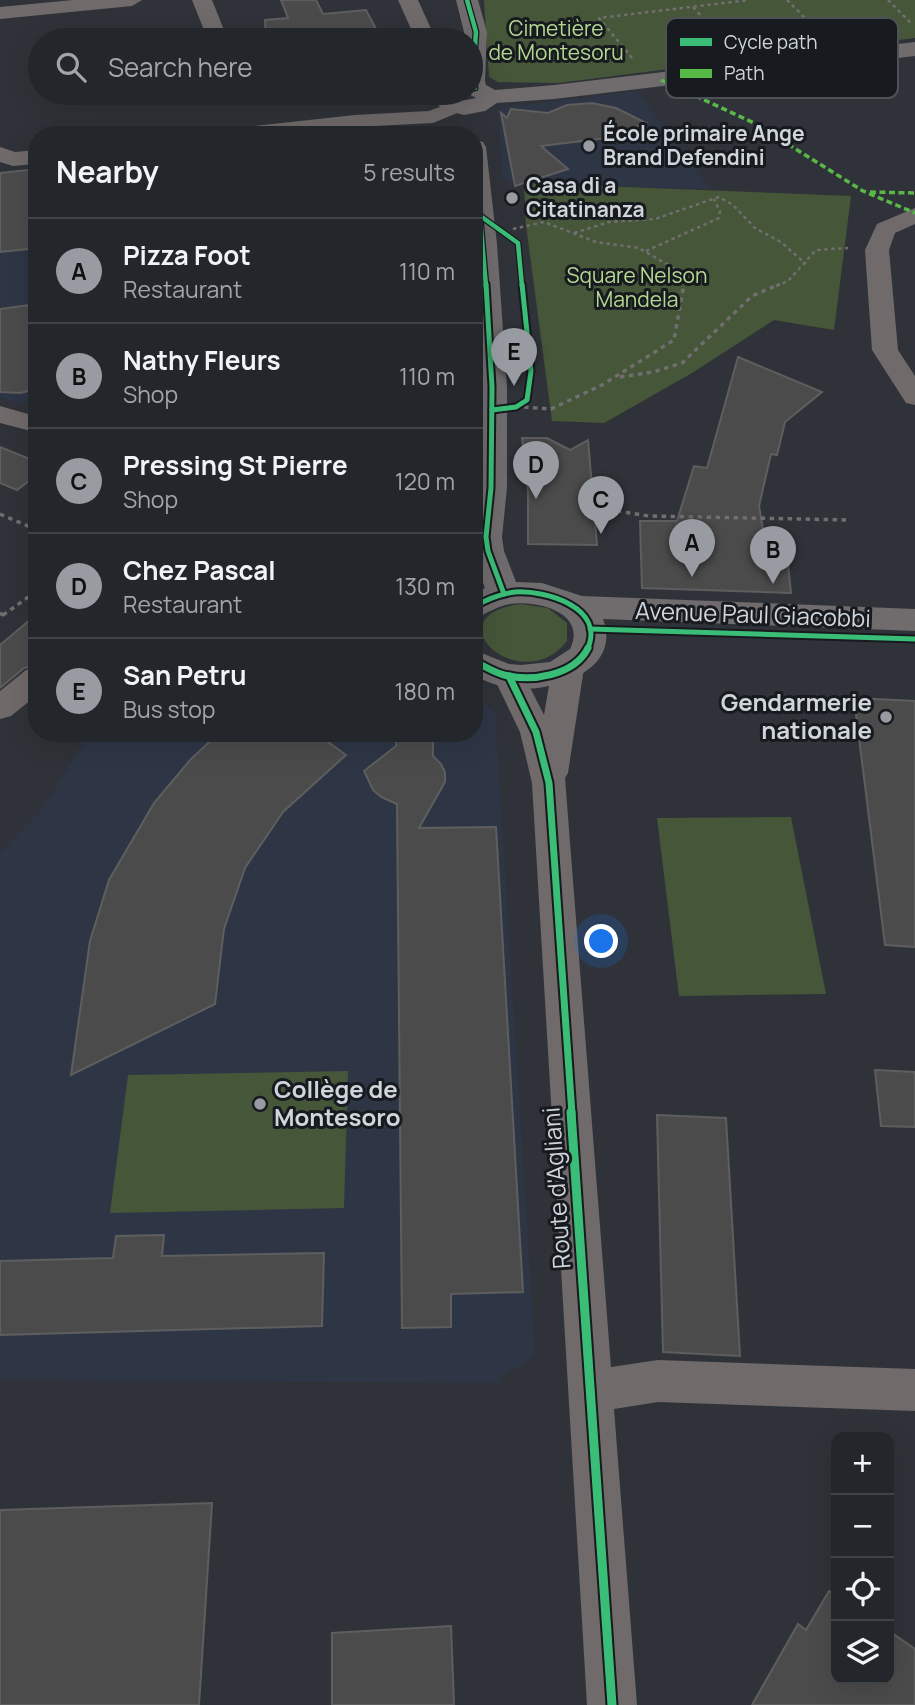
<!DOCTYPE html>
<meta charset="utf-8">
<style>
body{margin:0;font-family:Manrope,sans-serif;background:#2f3237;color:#f1f3f6}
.controls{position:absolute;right:21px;bottom:21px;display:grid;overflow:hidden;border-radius:14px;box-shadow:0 7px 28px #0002}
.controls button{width:63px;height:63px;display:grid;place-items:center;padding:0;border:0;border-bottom:2px solid #404347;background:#23262b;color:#f1f3f6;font:35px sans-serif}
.you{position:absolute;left:602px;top:942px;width:24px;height:24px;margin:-18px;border:5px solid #fff;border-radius:50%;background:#1a73e8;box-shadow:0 0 0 10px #1a73e833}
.badge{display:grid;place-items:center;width:46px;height:46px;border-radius:50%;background:#989ca2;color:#111;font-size:23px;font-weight:700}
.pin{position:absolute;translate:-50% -58px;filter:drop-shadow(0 2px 4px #0008)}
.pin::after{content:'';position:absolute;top:37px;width:24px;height:21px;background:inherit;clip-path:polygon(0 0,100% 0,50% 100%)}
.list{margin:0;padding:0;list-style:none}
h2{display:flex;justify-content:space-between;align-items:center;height:91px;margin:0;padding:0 28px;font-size:30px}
h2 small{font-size:23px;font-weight:400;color:#a3a5a9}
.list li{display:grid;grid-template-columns:46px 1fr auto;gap:21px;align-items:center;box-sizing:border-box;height:105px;padding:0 28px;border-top:2px solid #404347}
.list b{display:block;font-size:26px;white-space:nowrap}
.list p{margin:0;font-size:23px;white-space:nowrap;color:#a3a5a9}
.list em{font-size:23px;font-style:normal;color:#a3a5a9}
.icon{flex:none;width:38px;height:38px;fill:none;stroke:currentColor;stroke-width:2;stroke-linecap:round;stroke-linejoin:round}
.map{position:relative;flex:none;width:915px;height:1705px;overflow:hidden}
.search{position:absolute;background:#23262b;box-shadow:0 7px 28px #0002;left:28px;top:28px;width:455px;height:77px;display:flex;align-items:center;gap:18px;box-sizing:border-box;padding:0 24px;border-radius:38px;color:#a3a5a9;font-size:26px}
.panel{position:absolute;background:#23262b;box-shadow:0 7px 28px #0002;left:28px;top:126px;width:455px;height:616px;border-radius:28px}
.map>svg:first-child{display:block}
</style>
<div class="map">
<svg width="915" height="1705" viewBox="0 0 915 1705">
<rect width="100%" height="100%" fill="#2f3339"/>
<!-- built -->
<g fill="#2e3646">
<polygon points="637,91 710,189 524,183 502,180 499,111 505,107"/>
<polygon points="37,202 37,402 17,403 0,397 0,207"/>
<polygon points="474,694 495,713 535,1355 500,1378 500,1383 0,1380 0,853 42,809 90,733 474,733"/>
</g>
<!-- green -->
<g fill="#465639">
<polygon points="484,0 915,0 915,38 558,83 498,82 489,77"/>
<polygon points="524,183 851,196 834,330 774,320 692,373 604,423 552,421 526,225"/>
<path d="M521 604 548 608 567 623V641C521 700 429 616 521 604Z"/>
<polygon points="791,817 826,994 679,996 657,818"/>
<polygon points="348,1071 344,1208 110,1213 128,1075"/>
</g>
<!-- building -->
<g fill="#4b4b4c" stroke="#5e5e5e" stroke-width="2">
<polygon points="281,0 316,0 323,14 366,10 382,40 266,40 265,20 288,18"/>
<polygon points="592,103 616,108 646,123 607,138 541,146 568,169 515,186 501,113 507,118 511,109 548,113 567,105"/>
<polygon points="37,169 37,248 0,252 0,173"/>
<polygon points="37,304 37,389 20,393 0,392 0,309"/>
<polygon points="738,357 822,392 785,422 777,455 771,454 759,506 764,535 785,535 791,593 642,588 640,521 677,521 694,466 707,468"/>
<polygon points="522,438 547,438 570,450 588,440 597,545 528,544 528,492"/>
<polygon points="0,447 37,462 37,475 17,490 0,483"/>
<polygon points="37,614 37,665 24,668 0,688 0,645"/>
<polygon points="854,698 915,701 915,947 885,945"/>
<polygon points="219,733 316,733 346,755 283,812 245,868 224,929 215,1004 71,1075 90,941 109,880 154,803 191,759"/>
<polygon points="397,733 433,733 433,756 441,764 445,772 445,782 419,828 496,827 523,1292 451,1294 451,1327 402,1328 397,804 381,797 373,790 364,771 396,746"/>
<polygon points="875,1070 915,1072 915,1127 881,1126"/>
<polygon points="657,1115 726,1118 740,1356 663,1352"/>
<polygon points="164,1235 162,1256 324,1253 322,1326 0,1335 0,1261 113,1258 116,1236"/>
<polygon points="212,1503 199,1705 0,1705 0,1510"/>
<polygon points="829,1591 836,1596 836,1679 889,1679 889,1631 915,1649 915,1705 752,1705 798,1624 806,1630"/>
<polygon points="451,1626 454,1705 332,1705 332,1633"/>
</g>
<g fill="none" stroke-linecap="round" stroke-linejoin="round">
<!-- path-far1 -->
<g stroke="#706e6e" stroke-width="2.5" stroke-dasharray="3.5 3.5" stroke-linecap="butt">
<polyline points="787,0 821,34"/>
<polyline points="888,0 912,24"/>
<polyline points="693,7 728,46"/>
<polyline points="632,58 599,18 749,0"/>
<polyline points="312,93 313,96 323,99"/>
<polyline points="513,229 544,222 596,242 639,248 677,270 685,281 684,286"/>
<polyline points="574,233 609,222 655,219 719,197 733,205 755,228 781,242 806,264"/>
<polyline points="646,251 719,218 720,212 714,199"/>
<polyline points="776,286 788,281 816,250 848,248"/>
</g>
<!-- path -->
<g stroke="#706e6e" stroke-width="3.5" stroke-dasharray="4.5 4.5" stroke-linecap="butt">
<polyline points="620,377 653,372 682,363 752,296 780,284"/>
<polyline points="524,407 551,409 602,385 674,340 684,284"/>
<polyline points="617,511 649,516 850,520"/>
<polyline points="0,514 37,530"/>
<polyline points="0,613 3,615 0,617"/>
<polyline points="3,615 37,591"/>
</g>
<!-- minor -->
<g fill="#706a6a" fill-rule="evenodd">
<polygon points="73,0 142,0 132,6 0,19 0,7"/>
<polygon points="192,0 212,0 228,40 208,40"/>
<polygon points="398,0 418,0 436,40 416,40"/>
<path d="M229 93H275L272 97C260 101 244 101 232 97Z"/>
<polygon points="455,101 462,103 466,107 462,111 433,123 355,127 293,135 225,135 228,130 236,128 355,115 429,111"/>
<polygon points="0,147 15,152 37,150 37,164 13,166 0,162"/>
<polygon points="915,208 915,224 895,233 889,250 898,350 915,376 915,405 906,403 872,350 865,250 877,224"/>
<polygon points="0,406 28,414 37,413 37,429 27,430 0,423"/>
<polygon points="568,657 579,661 584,668 568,773 565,778 611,1367 658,1360 915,1369 915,1411 658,1402 614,1409 637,1705 587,1705 532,783 520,732 493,676 498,668 509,665 520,668 544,715 552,668 557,661"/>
<polygon points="37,667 37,695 11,716 0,719 0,691 26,670"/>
</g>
<!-- major -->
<g fill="#706b6c" fill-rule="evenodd">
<polygon points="456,0 478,0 487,32 485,81 486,85 495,90 554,85 915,42 915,56 554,99 497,103 485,111 464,115 444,110 430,98 434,93 456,93 454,97 461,101 476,98 467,93 471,93 471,40 466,40"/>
<path d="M474 140 483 142 486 147 497 244 507 387V488L502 537 504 551 516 582 542 583 582 596 915 609V631L603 619C621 668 562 689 522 689 506 689 489 683 474 676V650L509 664 521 665 550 662 570 649C588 612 536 600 510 604 497 606 487 614 474 618V593L485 588 474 558 477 387 474 316Z"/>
</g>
<!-- quiet -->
<g stroke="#58b947" stroke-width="3.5" stroke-dasharray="6 3.5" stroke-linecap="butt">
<polyline points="661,80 754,123 863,191 915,213"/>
<polyline points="870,192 915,193"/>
</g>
<!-- cycleway-far3 casing -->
<g stroke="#171a1f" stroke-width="7">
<g id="cycleway-far3">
<polyline points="467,0 476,32 473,74 475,88"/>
<polyline points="474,147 486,286"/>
<polyline points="479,215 518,243 522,286"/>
</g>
</g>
<!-- cycleway-far2 casing -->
<g stroke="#171a1f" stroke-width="9">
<g id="cycleway-far2">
<polyline points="486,284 492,387 491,488 486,537 488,551 504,594"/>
<polyline points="492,410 516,407 527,400 531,371 522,284"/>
<path d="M474 607C487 599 500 594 515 592 546 590 607 608 587 650"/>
<polyline points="590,629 915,639"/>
</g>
</g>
<!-- cycleway-far1 casing -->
<g stroke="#171a1f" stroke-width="11">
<g id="cycleway-far1">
<path d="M474 661C484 666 493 672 504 675 531 682 574 676 588 648"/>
<polyline points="509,676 536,732 549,783 572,1114"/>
</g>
</g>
<!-- cycleway casing -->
<g stroke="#171a1f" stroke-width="13">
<polyline id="cycleway" points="571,1112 612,1705"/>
</g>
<!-- cycleway-far3 -->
<use href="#cycleway-far3" stroke="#3abd76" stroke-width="4.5"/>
<!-- cycleway-far2 -->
<use href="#cycleway-far2" stroke="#3abd76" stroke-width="5"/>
<!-- cycleway-far1 -->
<use href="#cycleway-far1" stroke="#3abd76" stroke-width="7"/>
<!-- cycleway -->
<use href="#cycleway" stroke="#3abd76" stroke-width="9"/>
</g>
<!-- markers -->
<g fill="#989ca2" stroke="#171a1f" stroke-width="2.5">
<circle cx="589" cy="146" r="7"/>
<circle cx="512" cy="198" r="7"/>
<circle cx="886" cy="717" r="7"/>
<circle cx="260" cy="1104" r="7"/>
</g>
<g text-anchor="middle" stroke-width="6" stroke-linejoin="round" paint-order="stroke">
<!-- far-park labels -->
<g font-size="21" fill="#b4d890" stroke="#171a1f">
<text x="556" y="36">Cimetière<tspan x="556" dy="24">de Montesoru</tspan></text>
<text x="637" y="283">Square Nelson<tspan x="637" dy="24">Mandela</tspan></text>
</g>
<!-- far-poi labels -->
<g font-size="21" font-weight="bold" fill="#d0d4db" stroke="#171a1f" text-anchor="start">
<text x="603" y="141">École primaire Ange<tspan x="603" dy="24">Brand Defendini</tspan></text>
<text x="526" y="193">Casa di a<tspan x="526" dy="24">Citatinanza</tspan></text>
</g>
<!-- street labels -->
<g font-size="24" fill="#d0d4db" stroke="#171a1f">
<text transform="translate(753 615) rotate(2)" y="8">Avenue Paul Giacobbi</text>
<text transform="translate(557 1188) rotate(-94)" y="8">Route d'Agliani</text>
</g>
<!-- poi labels -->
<g font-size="24" font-weight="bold" fill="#d0d4db" stroke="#171a1f" text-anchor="end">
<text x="872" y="711">Gendarmerie<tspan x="872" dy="28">nationale</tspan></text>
<text x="274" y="1098" text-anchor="start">Collège de<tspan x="274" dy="28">Montesoro</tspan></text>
</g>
</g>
<!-- legend -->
<rect x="666" y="18" width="232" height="80" rx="10" fill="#171a1f" stroke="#4e5257" stroke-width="2"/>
<rect x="680" y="38" width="32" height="8" fill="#3abd76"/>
<rect x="680" y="69" width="32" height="9" fill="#58b947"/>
<g font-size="19" fill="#d0d4db">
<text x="724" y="49">Cycle path</text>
<text x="724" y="80">Path</text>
</g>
</svg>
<div class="controls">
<button>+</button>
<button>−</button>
<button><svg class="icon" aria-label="locate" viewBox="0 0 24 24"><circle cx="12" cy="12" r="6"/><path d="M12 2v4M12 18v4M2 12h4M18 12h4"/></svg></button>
<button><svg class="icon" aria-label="layers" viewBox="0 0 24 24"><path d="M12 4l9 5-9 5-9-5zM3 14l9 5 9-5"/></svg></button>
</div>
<div class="you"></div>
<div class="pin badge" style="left:692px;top:577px">A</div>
<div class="pin badge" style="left:773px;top:584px">B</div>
<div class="pin badge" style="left:601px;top:534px">C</div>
<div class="pin badge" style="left:536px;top:499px">D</div>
<div class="pin badge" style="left:514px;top:386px">E</div>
<div class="search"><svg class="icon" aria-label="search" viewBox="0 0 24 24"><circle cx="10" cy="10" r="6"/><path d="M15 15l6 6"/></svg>Search here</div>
<section class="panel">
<h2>Nearby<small>5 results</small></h2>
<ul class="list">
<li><span class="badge">A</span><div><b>Pizza Foot</b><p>Restaurant</p></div><em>110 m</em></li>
<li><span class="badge">B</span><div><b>Nathy Fleurs</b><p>Shop</p></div><em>110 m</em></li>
<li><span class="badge">C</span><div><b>Pressing St Pierre</b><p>Shop</p></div><em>120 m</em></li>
<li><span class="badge">D</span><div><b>Chez Pascal</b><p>Restaurant</p></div><em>130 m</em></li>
<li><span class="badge">E</span><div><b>San Petru</b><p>Bus stop</p></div><em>180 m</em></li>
</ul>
</section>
</div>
